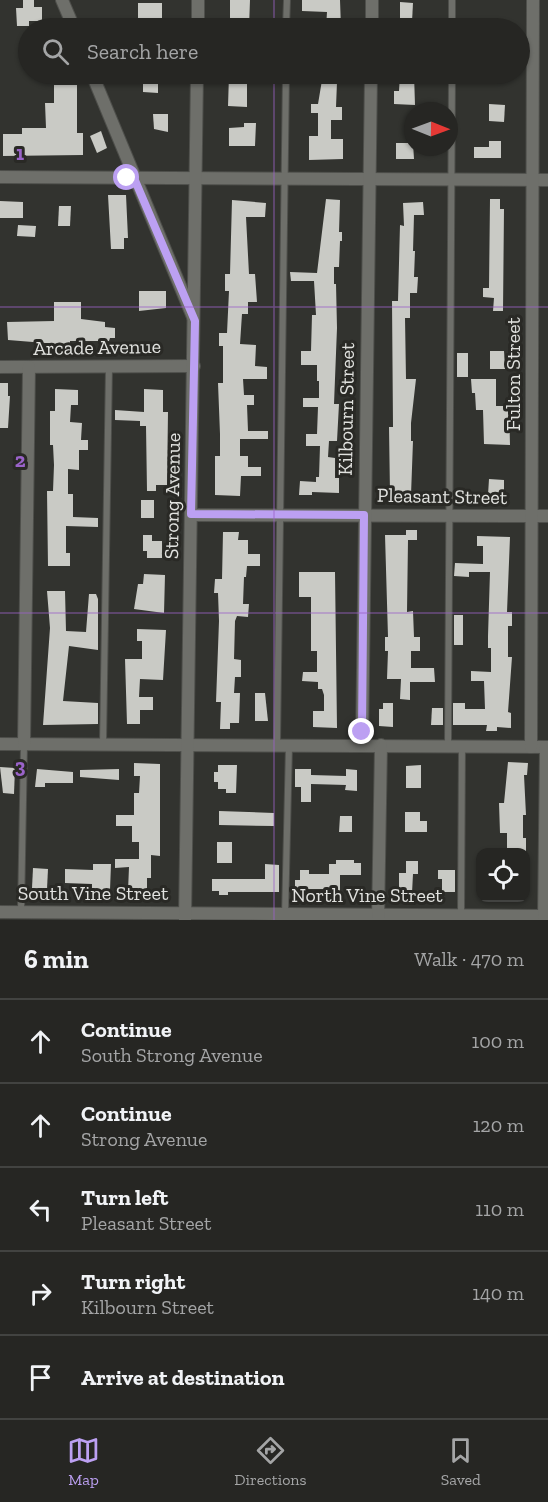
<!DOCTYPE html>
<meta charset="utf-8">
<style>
body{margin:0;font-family:"Zilla Slab",serif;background:#323230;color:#f1f3f6}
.controls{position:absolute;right:18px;bottom:18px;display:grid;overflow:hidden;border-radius:12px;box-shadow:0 2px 4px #0004}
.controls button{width:54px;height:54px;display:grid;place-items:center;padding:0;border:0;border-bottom:2px solid #424341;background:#262623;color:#f1f3f6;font:30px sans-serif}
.compass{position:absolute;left:404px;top:102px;width:54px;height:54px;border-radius:50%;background:#262623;box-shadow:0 2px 4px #0004;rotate:91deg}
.stop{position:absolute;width:18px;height:18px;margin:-14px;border:4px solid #bca0f2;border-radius:50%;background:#fff}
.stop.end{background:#bca0f2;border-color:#fff;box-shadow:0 2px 6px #0008}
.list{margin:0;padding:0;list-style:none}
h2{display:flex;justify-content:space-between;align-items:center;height:78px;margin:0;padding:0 24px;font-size:26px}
h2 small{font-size:20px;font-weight:400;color:#a4a5a6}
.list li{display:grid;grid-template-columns:39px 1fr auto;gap:18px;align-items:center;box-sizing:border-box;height:84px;padding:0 24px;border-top:2px solid #424341}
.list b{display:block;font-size:22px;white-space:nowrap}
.list p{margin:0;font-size:20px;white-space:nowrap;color:#a4a5a6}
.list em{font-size:20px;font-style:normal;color:#a4a5a6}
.icon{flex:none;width:33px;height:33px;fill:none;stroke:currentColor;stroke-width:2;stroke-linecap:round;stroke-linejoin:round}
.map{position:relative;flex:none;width:548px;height:920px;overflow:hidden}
.search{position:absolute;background:#262623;box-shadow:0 2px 4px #0004;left:18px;right:18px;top:18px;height:66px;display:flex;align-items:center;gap:15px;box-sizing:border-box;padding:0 21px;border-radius:33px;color:#a4a5a6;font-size:22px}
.sheet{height:498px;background:#262623}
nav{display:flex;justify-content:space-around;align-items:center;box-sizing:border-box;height:84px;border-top:2px solid #424341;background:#262623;font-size:16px;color:#a4a5a6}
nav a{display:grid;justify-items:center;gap:3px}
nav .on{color:#bca0f2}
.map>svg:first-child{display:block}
</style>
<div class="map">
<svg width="548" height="920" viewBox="0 0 548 920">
<rect width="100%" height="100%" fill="#32332f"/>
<!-- building -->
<g fill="#c9cac5">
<polygon points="23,0 34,0 34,7 42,7 42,21 29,21 29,26 17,26 16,8 23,8"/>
<polygon points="230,0 250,0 249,28 225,28 225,18 230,18"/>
<polygon points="302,0 340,0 341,28 326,28 327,12 302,11"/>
<polygon points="400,2 413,3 412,22 400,22"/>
<polygon points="138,3 162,3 162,21 140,21 140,28 124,28 124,18 138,18"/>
<polygon points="143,74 158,74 158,93 143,92"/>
<polygon points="229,74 247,74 247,107 228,106"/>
<polygon points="323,74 344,74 344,82 337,82 336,107 342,107 342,120 331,120 331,139 343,139 343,159 309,160 309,136 318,136 318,113 311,113 311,104 318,104"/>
<polygon points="400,74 414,74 415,105 394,104 394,91 399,91"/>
<polygon points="54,85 77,85 77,133 83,133 83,155 3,156 3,134 22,134 22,128 46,128 45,103 54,103"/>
<polygon points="489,104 505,105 504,122 489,121"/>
<polygon points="153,114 168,114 168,132 154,129"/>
<polygon points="244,123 256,123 255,146 229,146 229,128 244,127"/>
<polygon points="101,131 107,148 97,153 90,136"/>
<polygon points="489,141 501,141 501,158 474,158 474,147 489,147"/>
<polygon points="396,143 413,143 414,159 396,159"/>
<polygon points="108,195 126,195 128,238 124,238 124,249 111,249"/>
<polygon points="326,199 340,200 339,232 342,232 342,241 340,241 339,267 334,267 334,284 336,284 337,328 334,404 339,404 337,441 329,441 328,457 335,458 335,478 339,478 339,493 312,492 312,495 299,495 300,481 316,482 316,477 319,477 320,446 306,446 306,434 317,434 318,407 303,407 303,398 319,398 319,381 317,381 317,365 301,365 301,351 311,351 312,315 316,315 314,281 291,281 290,272 317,273"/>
<polygon points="490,199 500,199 500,209 504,209 503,311 493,311 494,298 483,297 483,288 489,288"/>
<polygon points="232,200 266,203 265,217 246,217 249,274 255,274 257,302 248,302 248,314 242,314 240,344 256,345 255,366 267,367 267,379 243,379 244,395 254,395 254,405 247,405 248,431 268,431 268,439 240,439 240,456 248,456 248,467 261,467 261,476 241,476 240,496 215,495 215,456 220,456 220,434 218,383 223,383 223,346 219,346 219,333 227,333 229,291 225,291 225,274 230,274"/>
<polygon points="0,201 23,202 23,218 0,218"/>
<polygon points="423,202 424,215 414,215 413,251 415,251 414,277 418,277 417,293 410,293 410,318 405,318 406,379 416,379 411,423 411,441 413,441 411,495 390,494 389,427 393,427 392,301 398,301 400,225 404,226 403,203"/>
<polygon points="59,206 71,206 70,226 58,226"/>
<polygon points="18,225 36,226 35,237 17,236"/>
<polygon points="139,291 166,291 166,308 139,311"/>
<polygon points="54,302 81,302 81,319 105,322 105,327 115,328 115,338 110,338 109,341 70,341 70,345 8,340 7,322 54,321"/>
<polygon points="490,351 504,351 505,369 490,369"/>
<rect x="457" y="353" width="11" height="24"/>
<polygon points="471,379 496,379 496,406 509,406 510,445 484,444 483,410 476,410 475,393 472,393"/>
<polygon points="0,383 8,383 8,396 10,396 8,428 0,428"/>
<polygon points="55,389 78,390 78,405 71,405 70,422 82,423 81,440 88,440 88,450 79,450 79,470 68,469 68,494 73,494 73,517 98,518 98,527 66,526 66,553 70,553 70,566 48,566 47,491 53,491 54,465 53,445 50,445 50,411 55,411"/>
<polygon points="144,389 163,390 163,412 168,412 167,485 156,485 156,491 147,491 146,426 140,426 140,421 115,420 115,410 144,412"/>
<polygon points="489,479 504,480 504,496 488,495"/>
<rect x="141" y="500" width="13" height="18"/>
<polygon points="406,530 417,530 417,540 408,540 407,612 413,611 414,637 420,637 420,651 411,651 411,668 434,668 435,682 410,682 410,700 400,699 401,679 387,679 388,651 385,651 385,637 388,637 385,535 406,535"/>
<polygon points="223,532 239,532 238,540 248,540 248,554 260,554 260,566 247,566 246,577 244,577 243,604 249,604 248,617 237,616 235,621 234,659 241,660 241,677 235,677 234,693 240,693 239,723 230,723 230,729 220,729 221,702 216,702 219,621 218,593 214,593 215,579 222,579"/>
<polygon points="143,535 152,535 152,541 162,541 162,558 147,558 147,551 143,551"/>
<polygon points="477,536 510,537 507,612 512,612 512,626 508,626 508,657 512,657 508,712 511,713 511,728 497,727 497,731 486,731 487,725 453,725 453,703 465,703 465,709 485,709 484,681 471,681 471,671 491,672 491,648 488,648 488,636 490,572 469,572 469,577 454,576 455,563 483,564 483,546 477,546"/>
<polygon points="299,572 335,572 337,728 313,727 313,711 324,711 324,695 322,689 318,689 318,682 302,681 303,672 317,672 317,651 311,651 311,597 299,597"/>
<polygon points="144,574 165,575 164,613 134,609 138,584 143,584"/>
<polygon points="47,591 65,591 66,631 86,632 89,594 96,594 98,599 98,650 69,646 63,701 98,703 98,724 43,725 50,628"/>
<rect x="454" y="615" width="9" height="30"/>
<polygon points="137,629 166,630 163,680 140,679 139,697 153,697 153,710 140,710 140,724 127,724 125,659 142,659 142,641 137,641"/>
<polygon points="255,693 265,693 268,721 255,721"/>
<polygon points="383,703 393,703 393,727 379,726 379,709 383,709"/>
<polygon points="432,708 443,708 443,725 431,725"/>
<polygon points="508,762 528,763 527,775 524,775 526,815 523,815 523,838 526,838 526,853 507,852 507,833 500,833 499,803 504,803"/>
<polygon points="134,763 160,764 160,856 151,855 151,878 147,878 147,891 128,891 129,867 115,868 115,859 139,859 139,842 132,842 132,826 116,826 116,815 134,815 134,793 139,793 140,776 134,776"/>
<polygon points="218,765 237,765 236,793 226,793 226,789 218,789 218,782 214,782 214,772 218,772"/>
<polygon points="421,765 421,788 406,788 406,766"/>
<polygon points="0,767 15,768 14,794 3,793"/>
<polygon points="37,769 73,772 73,783 45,783 45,787 35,787"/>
<polygon points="119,769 119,780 80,777 80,770"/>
<polygon points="295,769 311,769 311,775 346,776 346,769 357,770 357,791 345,790 346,785 311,784 311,802 301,802 301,787 295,787"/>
<polygon points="219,811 274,813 274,826 219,825"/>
<polygon points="405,812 420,812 420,821 427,821 427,832 405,832"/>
<polygon points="340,816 352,816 352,832 339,832"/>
<rect x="217" y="842" width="15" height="21"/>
<polygon points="336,860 354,860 354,863 361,863 361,875 340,875 340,895 328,895 328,889 295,889 295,880 300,880 300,870 309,870 309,874 329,874 329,864 336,864"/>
<polygon points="406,861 418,861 418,874 413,874 412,893 399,893 399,873 406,873"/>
<polygon points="93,864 111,864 110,890 92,890 92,884 65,883 65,869 93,870"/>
<polygon points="265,864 279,865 279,892 228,892 228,895 219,895 219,891 212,891 212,879 265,879"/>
<polygon points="33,868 48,869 47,889 32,888"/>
<polygon points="438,870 455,870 455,892 442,892 442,879 438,879"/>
</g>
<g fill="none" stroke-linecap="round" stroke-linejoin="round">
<!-- service casing -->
<g stroke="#4e4f4b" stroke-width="8">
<g id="service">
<polyline points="286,28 287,0"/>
<polyline points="452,28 452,0"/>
<polyline points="103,744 109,367"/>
<polyline points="277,745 286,74"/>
<polyline points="448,745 452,74"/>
<polyline points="21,912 24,745"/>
<polyline points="285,916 289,746"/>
<polyline points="461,916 462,746"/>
</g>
</g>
<!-- minor casing -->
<g stroke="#4e4f4b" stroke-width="14">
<g id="minor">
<polyline points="62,0 74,28"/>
<polyline points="198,28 198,0"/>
<polyline points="372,28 372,0"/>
<polyline points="92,74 193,317"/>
<polyline points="0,177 548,180"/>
<polyline points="0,367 194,366"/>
<polyline points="191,515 548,516"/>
<polyline points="0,744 548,747"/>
<polyline points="24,745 29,367"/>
<polyline points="362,745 371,74"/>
<polyline points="531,747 533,0"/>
<polyline points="0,912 548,916"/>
<polyline points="185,920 197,74"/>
<polyline points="378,920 381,745"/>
<polyline points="544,920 546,747"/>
</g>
</g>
<!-- service -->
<use href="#service" stroke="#6e6f6a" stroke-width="6"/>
<!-- minor -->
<use href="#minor" stroke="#6e6f6a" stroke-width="12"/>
</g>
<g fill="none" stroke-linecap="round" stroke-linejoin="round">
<!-- route -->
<polyline stroke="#bca0f2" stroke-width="8" points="127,178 134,178 195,321 191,514 364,515 362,732"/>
</g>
<!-- grid -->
<path fill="none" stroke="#9a63c9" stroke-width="1.5" stroke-opacity="0.55" d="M274 0V28M274 74V920M0 307H548M0 613H548"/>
<g text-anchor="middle" stroke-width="6" stroke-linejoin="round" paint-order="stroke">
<!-- street labels -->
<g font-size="20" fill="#e1e2df" stroke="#292925">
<text transform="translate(97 347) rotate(-1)" y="7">Arcade Avenue</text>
<text transform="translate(513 374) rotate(-90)" y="7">Fulton Street</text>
<text transform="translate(346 409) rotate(-89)" y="7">Kilbourn Street</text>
<text transform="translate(172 496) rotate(-89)" y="7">Strong Avenue</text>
<text transform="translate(442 496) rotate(1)" y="7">Pleasant Street</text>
<text x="93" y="900">South Vine Street</text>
<text x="367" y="902">North Vine Street</text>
</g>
</g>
<g font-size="20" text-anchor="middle" font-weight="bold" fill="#9a63c9" stroke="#292925" stroke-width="6" stroke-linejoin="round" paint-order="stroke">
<text x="20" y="160">1</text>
<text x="20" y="467">2</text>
<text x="20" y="773">3</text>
</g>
</svg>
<div class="controls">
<button><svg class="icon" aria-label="locate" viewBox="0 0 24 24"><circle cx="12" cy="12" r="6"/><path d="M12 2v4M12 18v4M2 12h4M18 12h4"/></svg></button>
</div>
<svg class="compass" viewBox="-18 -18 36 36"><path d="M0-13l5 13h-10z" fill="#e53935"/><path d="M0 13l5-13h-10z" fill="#a4a5a6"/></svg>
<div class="stop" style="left:127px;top:178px"></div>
<div class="stop end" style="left:362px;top:732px"></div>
<div class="search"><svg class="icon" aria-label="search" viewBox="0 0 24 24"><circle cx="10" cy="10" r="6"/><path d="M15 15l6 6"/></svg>Search here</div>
</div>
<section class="sheet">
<h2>6 min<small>Walk · 470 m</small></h2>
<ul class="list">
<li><svg class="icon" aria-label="ahead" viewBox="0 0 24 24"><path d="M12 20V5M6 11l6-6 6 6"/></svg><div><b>Continue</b><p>South Strong Avenue</p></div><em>100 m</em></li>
<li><svg class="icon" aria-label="ahead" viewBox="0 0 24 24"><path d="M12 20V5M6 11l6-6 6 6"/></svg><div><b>Continue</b><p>Strong Avenue</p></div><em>120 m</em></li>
<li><svg class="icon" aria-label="left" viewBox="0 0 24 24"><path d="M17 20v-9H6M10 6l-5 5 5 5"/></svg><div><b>Turn left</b><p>Pleasant Street</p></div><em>110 m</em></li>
<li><svg class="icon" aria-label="right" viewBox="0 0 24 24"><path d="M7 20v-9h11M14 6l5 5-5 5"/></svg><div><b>Turn right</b><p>Kilbourn Street</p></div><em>140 m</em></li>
<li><svg class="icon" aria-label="arrive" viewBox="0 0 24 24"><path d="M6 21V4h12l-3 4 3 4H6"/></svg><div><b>Arrive at destination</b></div></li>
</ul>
</section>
<nav>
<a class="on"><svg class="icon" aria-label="map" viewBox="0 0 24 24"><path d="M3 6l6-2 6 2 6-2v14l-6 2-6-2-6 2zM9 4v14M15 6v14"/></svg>Map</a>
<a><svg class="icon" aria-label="directions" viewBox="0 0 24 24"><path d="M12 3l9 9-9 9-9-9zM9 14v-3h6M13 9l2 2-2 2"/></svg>Directions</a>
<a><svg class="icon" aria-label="saved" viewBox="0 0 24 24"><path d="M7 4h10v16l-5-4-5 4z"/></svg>Saved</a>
</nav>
